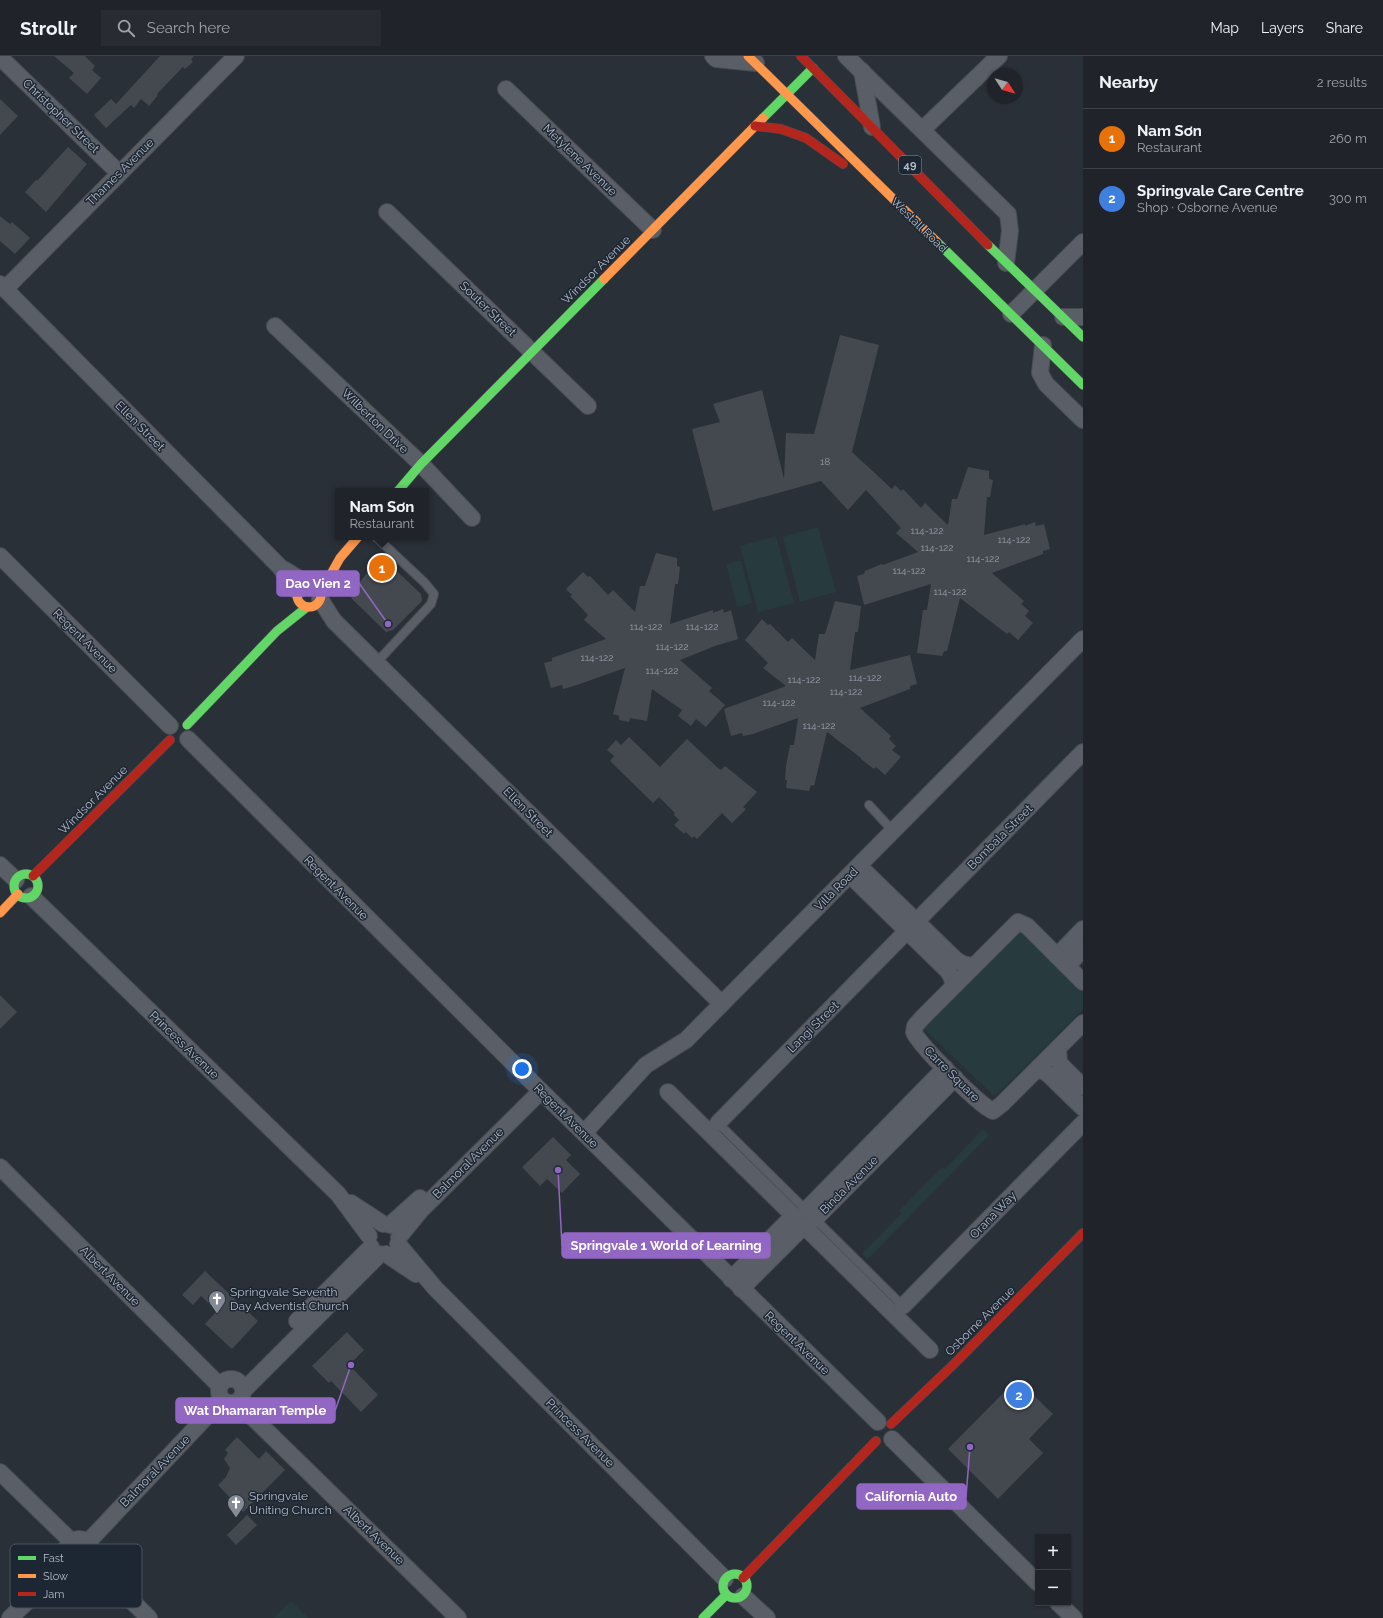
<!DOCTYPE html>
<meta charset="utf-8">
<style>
body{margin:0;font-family:Raleway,sans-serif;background:#282c32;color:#f1f3f6}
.controls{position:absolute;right:12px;bottom:12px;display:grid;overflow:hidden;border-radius:0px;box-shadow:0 1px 3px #0004}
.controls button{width:36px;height:36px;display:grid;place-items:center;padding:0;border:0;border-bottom:1px solid #3d4147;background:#20242a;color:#f1f3f6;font:20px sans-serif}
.compass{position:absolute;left:987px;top:12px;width:36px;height:36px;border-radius:50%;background:#20242a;box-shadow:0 1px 3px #0004;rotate:126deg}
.you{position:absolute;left:522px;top:1013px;width:14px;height:14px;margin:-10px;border:3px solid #fff;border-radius:50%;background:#1a73e8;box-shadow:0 0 0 6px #1a73e833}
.badge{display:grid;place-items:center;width:26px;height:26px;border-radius:50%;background:#b45309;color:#fff;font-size:13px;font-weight:700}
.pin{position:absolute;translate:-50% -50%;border:2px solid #fff;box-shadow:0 1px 4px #0006}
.popup{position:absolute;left:335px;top:432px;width:94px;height:52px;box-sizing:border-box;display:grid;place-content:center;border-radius:0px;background:#20242a;filter:drop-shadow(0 1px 3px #0005);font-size:13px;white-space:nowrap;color:#a2a4a8}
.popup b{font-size:15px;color:#f1f3f6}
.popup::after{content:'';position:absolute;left:50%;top:100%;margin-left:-8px;border:8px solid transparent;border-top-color:#20242a}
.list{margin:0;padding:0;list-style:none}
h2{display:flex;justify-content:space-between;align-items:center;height:52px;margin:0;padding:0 16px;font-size:17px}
h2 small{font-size:13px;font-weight:400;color:#a2a4a8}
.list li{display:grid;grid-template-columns:26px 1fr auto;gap:12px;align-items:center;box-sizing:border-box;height:60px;padding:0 16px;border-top:1px solid #3d4147}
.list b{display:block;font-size:15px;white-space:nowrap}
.list p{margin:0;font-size:13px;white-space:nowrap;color:#a2a4a8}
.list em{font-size:13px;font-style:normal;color:#a2a4a8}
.icon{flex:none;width:22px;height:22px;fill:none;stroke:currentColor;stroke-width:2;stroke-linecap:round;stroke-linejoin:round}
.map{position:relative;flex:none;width:1083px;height:1562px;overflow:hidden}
header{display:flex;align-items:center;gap:24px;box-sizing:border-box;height:56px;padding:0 20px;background:#20242a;border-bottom:1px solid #3d4147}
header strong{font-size:19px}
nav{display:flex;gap:22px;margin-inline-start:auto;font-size:14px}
.search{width:280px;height:36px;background:#282c32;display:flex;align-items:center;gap:10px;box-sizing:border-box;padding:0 14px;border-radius:0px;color:#a2a4a8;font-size:15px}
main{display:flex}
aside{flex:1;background:#20242a}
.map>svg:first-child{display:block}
</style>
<header>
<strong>Strollr</strong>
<div class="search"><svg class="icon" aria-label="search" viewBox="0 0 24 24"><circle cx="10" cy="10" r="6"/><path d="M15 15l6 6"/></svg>Search here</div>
<nav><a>Map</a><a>Layers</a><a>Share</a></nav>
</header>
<main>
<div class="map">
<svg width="1083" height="1562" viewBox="0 0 1083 1562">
<rect width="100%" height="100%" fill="#2a3038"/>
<!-- green -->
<g fill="#273a3e">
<polygon points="818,471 836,536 800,546 783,481"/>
<polygon points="776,480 794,547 758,556 740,490"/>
<polygon points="741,504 752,547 737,551 726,508"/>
<polygon points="1018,871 1083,930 1083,953 997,1038 993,1039 923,972"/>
<polygon points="983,1073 989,1079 868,1203 862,1198 901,1158 899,1155 942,1111 945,1113"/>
<polygon points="291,1545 308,1562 274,1562"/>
</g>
<!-- building -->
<g fill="#444950">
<polygon points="54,0 85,0 95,10 92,14 101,22 87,38 69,22 74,17"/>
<polygon points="160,0 194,0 191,3 193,6 185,13 183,11 157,38 158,39 149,50 141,43 134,52 131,49 106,72 94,59 111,43 116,48"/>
<polygon points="0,43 18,60 0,79"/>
<polygon points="68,91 87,108 46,156 25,136 36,124 37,125"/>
<polygon points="0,160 10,168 12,166 30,182 15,198 0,185"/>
<polygon points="840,279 879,289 852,396 892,433 895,429 901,435 903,433 921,452 925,447 948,469 952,443 957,443 968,411 989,415 989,423 993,424 990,441 987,441 984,479 1025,468 1025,470 1035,466 1036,470 1044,468 1050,493 1043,495 1043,498 992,517 1024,545 1021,548 1029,555 1025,560 1033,567 1018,584 1009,576 1007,578 960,542 947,595 944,595 942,600 917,597 923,554 927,554 931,528 864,549 857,520 864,518 865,515 882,508 883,509 918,496 896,477 901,472 866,434 848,454 821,425 713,455 692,373 720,366 713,348 762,334 784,423 786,377 814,378"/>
<polygon points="656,497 677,502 677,510 680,511 678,528 675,528 670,568 713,554 713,557 723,553 724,557 731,554 738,583 715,590 680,604 712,632 709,635 725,649 706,671 696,663 691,670 678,660 682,654 652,633 647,665 630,662 629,666 619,664 619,660 613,658 625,612 574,630 563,633 562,629 551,632 544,607 552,605 552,602 606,583 584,564 588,559 570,540 572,539 566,533 583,516 588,521 590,520 608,539 613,534 635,556 640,530 645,530"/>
<polygon points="380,501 385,504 421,538 422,545 393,574 386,576 352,543 350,538"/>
<polygon points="835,545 861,550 858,576 855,576 850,614 910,599 917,628 910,630 910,633 860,652 891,680 889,683 896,690 892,694 901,701 885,719 876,711 874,713 861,703 861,702 827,676 814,730 811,729 809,735 786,732 787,724 785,724 786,710 790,689 794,689 798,662 753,678 743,680 742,677 731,680 724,653 786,630 763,612 768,607 745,584 762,563 768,569 770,568 788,586 792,582 815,604 819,578 825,578"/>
<polygon points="629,681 660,711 687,683 718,712 721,714 725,710 757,736 743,751 746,753 732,767 722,757 697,783 694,780 692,782 686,776 684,778 674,769 679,764 674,759 675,757 659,741 653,747 610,705 614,700 607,694 616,684 621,689"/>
<polygon points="0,939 17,956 0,973"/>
<polygon points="553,1081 571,1099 566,1104 580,1118 562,1137 547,1123 540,1130 522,1111"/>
<polygon points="205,1215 258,1265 232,1293 205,1268 217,1255 201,1240 193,1249 182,1239"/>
<polygon points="347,1276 364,1294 349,1309 378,1339 361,1356 331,1325 329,1327 312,1310"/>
<polygon points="1017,1323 1053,1358 1029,1383 1043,1397 998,1443 948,1393"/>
<polygon points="237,1381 259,1403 266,1395 285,1414 243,1456 218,1429 226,1421 230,1412 224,1403 228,1397 225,1394"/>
<polygon points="247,1459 257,1469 236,1489 227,1479"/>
</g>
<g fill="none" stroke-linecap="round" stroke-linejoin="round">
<!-- lane casing -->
<g stroke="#484c53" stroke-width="10">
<g id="lane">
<polyline points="376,481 425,527 434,538 431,548 377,606"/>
<polyline points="869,749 893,775"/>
<polyline points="718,1067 903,1250"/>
</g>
</g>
<!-- street casing -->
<g stroke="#484c53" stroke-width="18">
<g id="street">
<polyline points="713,0 716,3 756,7"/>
<polyline points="846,0 1008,158 1010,175 1006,207"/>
<polyline points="3,4 119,117"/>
<polyline points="862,15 872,71"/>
<polyline points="506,33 653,174"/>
<polyline points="922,74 999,0"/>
<polyline points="387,156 588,350"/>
<polyline points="0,228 280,511 297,535"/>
<polyline points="5,233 236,0"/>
<polyline points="1011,258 1083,186"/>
<polyline points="1063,261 1083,261"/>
<polyline points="275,270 421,408 472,462"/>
<polyline points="1043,289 1040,317 1046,328 1083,364"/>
<polyline points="0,500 170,670"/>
<polyline points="285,514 306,527"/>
<polyline points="320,543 334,565 722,948"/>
<polyline points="188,683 541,1035 878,1366"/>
<polyline points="0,809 16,824"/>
<polyline points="859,810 956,904 963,908 973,910"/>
<polyline points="850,819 948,915 952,922 953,930"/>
<polyline points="31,840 338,1138 369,1180"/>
<polyline points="1057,900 1083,873"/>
<polyline points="1067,910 1083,893"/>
<path d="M1083 926 1027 870 1018 866 923 961 915 970 914 976C915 985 984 1054 993 1055L1002 1048 1083 967"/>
<polyline points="1058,992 1059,1007 1083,1031"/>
<polyline points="1038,1012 1048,1018 1083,1052"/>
<polyline points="668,1036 930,1294"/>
<polyline points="718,1067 1083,696"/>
<polyline points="584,1077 646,1009 686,984 1083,583"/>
<polyline points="0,1111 220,1330"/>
<polyline points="351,1147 383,1168"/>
<polyline points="806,1154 945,1012"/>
<polyline points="815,1163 955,1022"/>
<polyline points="390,1169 420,1142"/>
<polyline points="399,1181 421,1154 541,1035"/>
<polyline points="398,1188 435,1232 725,1523"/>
<polyline points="386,1198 416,1218"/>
<polyline points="731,1223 793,1160"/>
<polyline points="741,1233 804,1170"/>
<polyline points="903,1250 1083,1067"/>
<polyline points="297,1265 371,1191"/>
<circle cx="231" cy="1335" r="12"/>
<polyline points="244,1334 380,1198"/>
<polyline points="237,1346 458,1562"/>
<polyline points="892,1383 1038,1527"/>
<polyline points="0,1416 71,1485"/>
<circle cx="79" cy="1496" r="13"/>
<polyline points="88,1486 222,1344"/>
<polyline points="90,1504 149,1562"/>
<polyline points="743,1540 767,1562"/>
<polyline points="1058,1547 1074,1562"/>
<polyline points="10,1562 69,1505"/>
</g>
</g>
<!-- fast casing -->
<g stroke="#484c53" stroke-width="10">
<g id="fast">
<polyline points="763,62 813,12"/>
<polyline points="936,185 1083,329"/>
<polyline points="988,189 1083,281"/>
<polyline points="398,435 421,408 604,223"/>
<polyline points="187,669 277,575 307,551"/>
<circle cx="26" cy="830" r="12"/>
<circle cx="735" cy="1530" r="12"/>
<polyline points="703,1562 726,1539"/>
</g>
</g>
<!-- slow casing -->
<g stroke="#484c53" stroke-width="10">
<g id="slow">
<polyline points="748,0 936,185"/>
<polyline points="604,223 763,62"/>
<circle cx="309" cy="539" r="12"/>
<polyline points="321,536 340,502 358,481"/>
<polyline points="0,857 18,838"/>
</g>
</g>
<!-- jam casing -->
<g stroke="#484c53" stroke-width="10">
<g id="jam">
<polyline points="801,0 988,189"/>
<polyline points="755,70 781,73 806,82 843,108"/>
<polyline points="33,820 170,684"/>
<polyline points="891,1368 954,1308 1083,1177"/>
<polyline points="743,1522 876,1385"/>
</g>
</g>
<!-- lane -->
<use href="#lane" stroke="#5a5e66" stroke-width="8"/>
<!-- street -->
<use href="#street" stroke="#5a5e66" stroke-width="16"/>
<!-- fast -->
<use href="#fast" stroke="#63d668" stroke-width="9"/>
<!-- slow -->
<use href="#slow" stroke="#ff974d" stroke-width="9"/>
<!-- jam -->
<use href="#jam" stroke="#b3261e" stroke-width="9"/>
</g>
<!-- icons -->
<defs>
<g id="church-pin" transform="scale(0.9)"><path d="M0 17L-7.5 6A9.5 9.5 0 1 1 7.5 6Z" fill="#848b96" stroke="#1d2633"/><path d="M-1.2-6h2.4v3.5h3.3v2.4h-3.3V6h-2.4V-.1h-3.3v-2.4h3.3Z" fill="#fff"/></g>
</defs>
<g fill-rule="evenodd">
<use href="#church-pin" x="217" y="1243"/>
<use href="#church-pin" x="236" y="1447"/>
</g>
<g text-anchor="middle" stroke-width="3" stroke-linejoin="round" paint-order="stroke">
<!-- number labels -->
<g font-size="10" fill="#989fab">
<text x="825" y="409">18</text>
<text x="927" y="478">114-122</text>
<text x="1014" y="487">114-122</text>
<text x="937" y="495">114-122</text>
<text x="983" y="506">114-122</text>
<text x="909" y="518">114-122</text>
<text x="950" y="539">114-122</text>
<text x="646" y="574">114-122</text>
<text x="702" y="574">114-122</text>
<text x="672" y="594">114-122</text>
<text x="597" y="605">114-122</text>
<text x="662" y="618">114-122</text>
<text x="865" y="625">114-122</text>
<text x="804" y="627">114-122</text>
<text x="846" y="639">114-122</text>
<text x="779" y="650">114-122</text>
<text x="819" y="673">114-122</text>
</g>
<!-- shield labels -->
<rect fill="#1d2633" stroke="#878f9c" stroke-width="1" x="899" y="100" width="22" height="18" rx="3"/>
<g font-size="11" font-weight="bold" fill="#b4bcc9">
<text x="910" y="113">49</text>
</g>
<!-- street labels -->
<g font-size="12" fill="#b4bcc9" stroke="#1d2633">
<text transform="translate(61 60) rotate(44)" y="4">Christopher Street</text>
<text transform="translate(580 104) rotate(44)" y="4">Metylene Avenue</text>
<text transform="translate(120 116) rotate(-45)" y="4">Thames Avenue</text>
<text transform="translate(919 169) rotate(44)" y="4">Westall Road</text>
<text transform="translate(596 214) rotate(-45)" y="4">Windsor Avenue</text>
<text transform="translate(488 253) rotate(44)" y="4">Souter Street</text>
<text transform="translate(375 365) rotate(44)" y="4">Wilberton Drive</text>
<text transform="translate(140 370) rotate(45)" y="4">Ellen Street</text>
<text transform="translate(85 585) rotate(45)" y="4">Regent Avenue</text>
<text transform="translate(93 744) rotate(-45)" y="4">Windsor Avenue</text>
<text transform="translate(528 756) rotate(45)" y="4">Ellen Street</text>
<text transform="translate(1000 781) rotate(-45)" y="4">Bombala Street</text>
<text transform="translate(336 832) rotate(45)" y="4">Regent Avenue</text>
<text transform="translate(836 833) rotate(-45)" y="4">Villa Road</text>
<text transform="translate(813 971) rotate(-45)" y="4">Langi Street</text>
<text transform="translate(184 989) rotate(44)" y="4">Princess Avenue</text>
<text transform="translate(952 1018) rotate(45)" y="4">Carre Square</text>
<text transform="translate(566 1060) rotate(45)" y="4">Regent Avenue</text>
<text transform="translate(468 1107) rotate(-45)" y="4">Balmoral Avenue</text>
<text transform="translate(849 1129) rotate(-45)" y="4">Binda Avenue</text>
<text transform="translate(993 1159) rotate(-46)" y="4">Orana Way</text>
<text transform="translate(110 1220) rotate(45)" y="4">Albert Avenue</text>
<text transform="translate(980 1265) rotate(-45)" y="4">Osborne Avenue</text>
<text transform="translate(797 1287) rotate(44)" y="4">Regent Avenue</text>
<text transform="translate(580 1377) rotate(45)" y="4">Princess Avenue</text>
<text transform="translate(155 1415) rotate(-46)" y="4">Balmoral Avenue</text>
<text transform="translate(374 1479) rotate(44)" y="4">Albert Avenue</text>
</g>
<!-- poi labels -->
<g font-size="12" fill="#b4bcc9" stroke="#1d2633" text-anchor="start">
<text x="230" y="1240">Springvale Seventh<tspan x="230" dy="14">Day Adventist Church</tspan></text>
<text x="249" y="1444">Springvale<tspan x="249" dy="14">Uniting Church</tspan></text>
</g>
</g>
<!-- legend -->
<rect x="10" y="1488" width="132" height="64" rx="6" fill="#1d2633" stroke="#4a5360" stroke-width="1"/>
<rect x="18" y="1500" width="18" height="4" fill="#63d668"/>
<rect x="18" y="1518" width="18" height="4" fill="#ff974d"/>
<rect x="18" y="1536" width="18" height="4" fill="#b3261e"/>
<g font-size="11" fill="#b4bcc9">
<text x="43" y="1506">Fast</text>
<text x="43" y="1524">Slow</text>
<text x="43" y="1542">Jam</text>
</g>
<!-- callouts -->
<path fill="none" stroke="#9266c3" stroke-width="1.5" d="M388 568L359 527M558 1114L562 1190M351 1309L335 1355M970 1391L966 1441"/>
<g fill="#9266c3" stroke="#1d2633" stroke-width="1.5">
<circle cx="388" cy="568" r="4"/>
<circle cx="558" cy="1114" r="4"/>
<circle cx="351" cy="1309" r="4"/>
<circle cx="970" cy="1391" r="4"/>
</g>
<g fill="#9266c3" stroke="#9266c3" stroke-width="1.5">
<rect x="277" y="515" width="82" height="25" rx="4"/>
<rect x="562" y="1177" width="208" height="25" rx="4"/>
<rect x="176" y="1342" width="159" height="25" rx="4"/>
<rect x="857" y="1428" width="109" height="25" rx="4"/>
</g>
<g font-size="13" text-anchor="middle" font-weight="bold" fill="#fff">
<text x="318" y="532">Dao Vien 2</text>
<text x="666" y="1194">Springvale 1 World of Learning</text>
<text x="255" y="1359">Wat Dhamaran Temple</text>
<text x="911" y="1445">California Auto</text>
</g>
</svg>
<div class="controls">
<button>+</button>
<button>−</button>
</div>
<svg class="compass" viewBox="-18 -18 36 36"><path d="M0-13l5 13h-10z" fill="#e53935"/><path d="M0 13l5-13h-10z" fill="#a2a4a8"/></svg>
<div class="you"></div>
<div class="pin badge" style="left:382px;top:512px;background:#e8710a">1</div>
<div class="popup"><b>Nam Sơn</b>Restaurant</div>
<div class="pin badge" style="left:1019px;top:1339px;background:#3f7fe0">2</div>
</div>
<aside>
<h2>Nearby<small>2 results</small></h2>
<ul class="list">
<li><span class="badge" style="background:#e8710a">1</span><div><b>Nam Sơn</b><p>Restaurant</p></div><em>260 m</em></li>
<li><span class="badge" style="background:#3f7fe0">2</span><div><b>Springvale Care Centre</b><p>Shop · Osborne Avenue</p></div><em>300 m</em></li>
</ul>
</aside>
</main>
